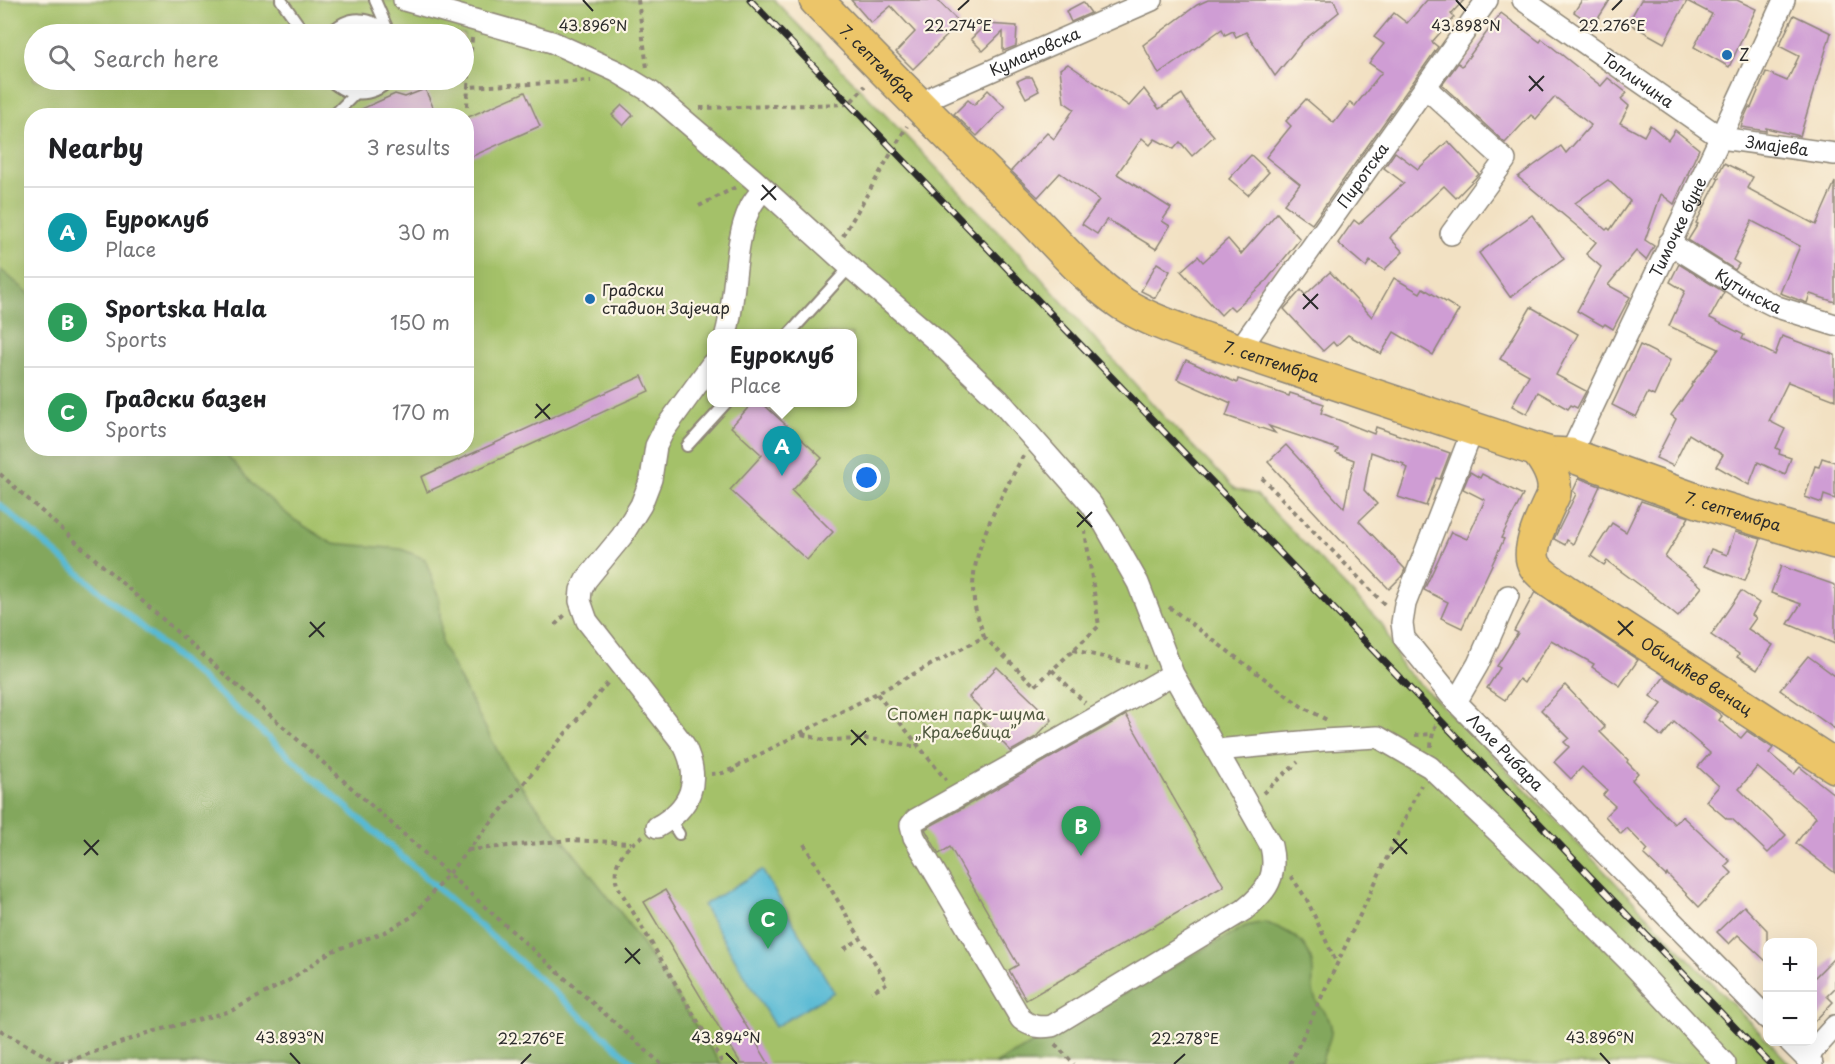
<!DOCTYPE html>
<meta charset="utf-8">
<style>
body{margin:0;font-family:"Playpen Sans",sans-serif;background:#f6f6f6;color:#202124}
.controls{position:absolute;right:18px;bottom:18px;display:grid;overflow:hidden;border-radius:12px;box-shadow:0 6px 24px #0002}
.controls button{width:54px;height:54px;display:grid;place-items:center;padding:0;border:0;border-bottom:2px solid #e0e0e0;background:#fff;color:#202124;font:30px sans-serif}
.you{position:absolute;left:867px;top:478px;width:21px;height:21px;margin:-15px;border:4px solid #fff;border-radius:50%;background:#1a73e8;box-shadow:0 0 0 9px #1a73e833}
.badge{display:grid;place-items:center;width:39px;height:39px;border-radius:50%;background:#2563eb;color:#fff;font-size:20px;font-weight:700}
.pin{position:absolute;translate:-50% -50px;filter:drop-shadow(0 2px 3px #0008)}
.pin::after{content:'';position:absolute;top:32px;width:21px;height:18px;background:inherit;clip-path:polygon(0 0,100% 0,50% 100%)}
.popup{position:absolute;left:707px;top:329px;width:150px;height:78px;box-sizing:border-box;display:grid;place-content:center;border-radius:12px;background:#fff;filter:drop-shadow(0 2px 4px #0005);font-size:20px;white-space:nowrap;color:#757577}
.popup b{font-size:22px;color:#202124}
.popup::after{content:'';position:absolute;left:50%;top:100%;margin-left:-12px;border:12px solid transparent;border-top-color:#fff}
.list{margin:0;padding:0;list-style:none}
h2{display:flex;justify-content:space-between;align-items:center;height:78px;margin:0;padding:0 24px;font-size:26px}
h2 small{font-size:20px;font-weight:400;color:#757577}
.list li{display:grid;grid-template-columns:39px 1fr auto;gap:18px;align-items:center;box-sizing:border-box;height:90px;padding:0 24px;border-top:2px solid #e0e0e0}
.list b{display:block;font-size:22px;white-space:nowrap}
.list p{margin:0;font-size:20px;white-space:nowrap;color:#757577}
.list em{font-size:20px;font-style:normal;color:#757577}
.icon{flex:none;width:33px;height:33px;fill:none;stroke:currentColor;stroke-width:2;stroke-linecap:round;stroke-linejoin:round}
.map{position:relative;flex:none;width:1835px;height:1064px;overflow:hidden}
.search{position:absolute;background:#fff;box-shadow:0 6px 24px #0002;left:24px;top:24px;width:450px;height:66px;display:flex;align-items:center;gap:15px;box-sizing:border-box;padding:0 21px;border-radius:33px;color:#757577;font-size:22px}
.panel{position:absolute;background:#fff;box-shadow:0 6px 24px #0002;left:24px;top:108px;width:450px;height:348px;border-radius:24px}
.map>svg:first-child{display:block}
</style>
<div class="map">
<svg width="1835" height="1064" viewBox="0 0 1835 1064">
<rect width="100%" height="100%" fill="#fcf5e5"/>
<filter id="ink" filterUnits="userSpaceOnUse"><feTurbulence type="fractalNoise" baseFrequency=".0167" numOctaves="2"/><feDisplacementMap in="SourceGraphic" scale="12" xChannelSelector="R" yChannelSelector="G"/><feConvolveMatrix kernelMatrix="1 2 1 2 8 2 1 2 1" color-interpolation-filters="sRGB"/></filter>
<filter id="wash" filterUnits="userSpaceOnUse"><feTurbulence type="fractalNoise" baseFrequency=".008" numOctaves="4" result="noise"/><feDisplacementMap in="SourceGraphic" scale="24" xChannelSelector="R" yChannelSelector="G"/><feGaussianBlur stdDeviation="1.35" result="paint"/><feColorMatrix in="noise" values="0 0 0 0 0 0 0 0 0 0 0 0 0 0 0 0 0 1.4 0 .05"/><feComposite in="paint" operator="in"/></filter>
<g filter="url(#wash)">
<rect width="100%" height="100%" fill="#f2e1c3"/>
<!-- green -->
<path fill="#a4c169" stroke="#68764a" stroke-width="1.5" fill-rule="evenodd" d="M0 0H774L1017 251 1165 418 1235 489 1256 494 1382 624 1402 667 1482 744 1790 1064H0ZM34 34H464V80H34ZM32 116H466V448H32ZM712 334H852V402H712Z"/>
<!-- forest -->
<g fill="#83a75d" stroke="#576944" stroke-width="1.5">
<polygon points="0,269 31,295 32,448 222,449 252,484 293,519 331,543 401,549 425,559 439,598 442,645 506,767 624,917 721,1064 0,1064"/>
<path d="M1264 922C1289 931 1312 941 1313 972 1313 981 1311 991 1316 1000 1322 1012 1333 1018 1331 1033 1330 1043 1323 1053 1321 1064H995L1246 926Z"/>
</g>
<!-- water -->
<polygon fill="#56b9d4" stroke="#407280" stroke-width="1.5" points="762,870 834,992 775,1027 703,905"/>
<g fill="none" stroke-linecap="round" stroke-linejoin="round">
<!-- stream -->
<polyline stroke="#56b9d4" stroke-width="6" points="0,505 225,699 635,1064"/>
</g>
<g id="blocks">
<!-- building -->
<g fill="#cf9dd4" fill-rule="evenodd">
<polygon points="851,0 937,0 960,23 913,69 896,52 915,32 891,6 871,23"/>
<polygon points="1208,0 1334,0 1339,12 1304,40 1275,76 1246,32 1236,37 1233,31 1225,35 1222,29 1159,74 1143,45 1197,5"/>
<polygon points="1427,0 1464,0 1451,14 1454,17 1432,42 1438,47 1312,224 1284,204 1300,184 1266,157 1291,126 1286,121 1306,99 1334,123 1350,102 1355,106 1382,72 1369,63 1384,44 1374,37 1394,13 1407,23"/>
<polygon points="1582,0 1610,0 1592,28 1579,20 1581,17 1574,12"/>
<polygon points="1641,0 1737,0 1756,9 1729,67 1694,47 1712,14 1687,1 1664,43 1628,23"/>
<polygon points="1083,2 1091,13 1071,22 1066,11"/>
<path d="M1501 13 1540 42 1542 39 1601 86 1608 78 1627 93 1621 99 1629 106 1620 123 1644 136 1650 125 1668 140 1675 130 1699 149 1674 204 1661 194 1645 240 1654 246 1646 260 1636 251 1608 285 1630 297 1613 329 1605 324 1603 326 1577 311 1601 267 1586 254 1596 242 1518 177 1561 146 1566 153 1591 125 1555 97 1536 119 1531 115 1505 143 1442 85 1458 63 1462 66ZM1608 180 1630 201 1610 230 1608 228 1606 230 1575 203Z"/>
<polygon points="1794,15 1831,33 1800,136 1766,128 1766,131 1741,127 1744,118 1749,107 1751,108 1766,72 1787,81 1799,56 1779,46"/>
<polygon points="986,24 1017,26 1016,46 1003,51 1003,32 983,51 971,39"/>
<polygon points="1068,64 1129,106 1144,89 1159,109 1182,94 1192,110 1214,136 1192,156 1180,142 1174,149 1155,139 1150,145 1142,138 1117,174 1171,208 1162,221 1170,226 1156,249 1107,219 1097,234 1082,224 1099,200 1060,173 1038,197 1011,171 1047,133 1054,139 1074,109 1064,102 1060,69"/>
<polygon points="1026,77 1032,77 1039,91 1026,98 1017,81"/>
<polygon points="425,89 437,116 346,116 395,94 405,97"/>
<polygon points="988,90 1005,107 977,136 954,114 968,100 974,105"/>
<polygon points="525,92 540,126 466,159 466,118"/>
<polygon points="622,105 633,115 623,126 612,115"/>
<polygon points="1448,141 1479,174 1456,198 1444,186 1392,235 1390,238 1403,252 1384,270 1370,261 1366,267 1338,243 1354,220 1359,224 1404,183 1384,168 1395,152 1418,169"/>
<polygon points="1251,155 1269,172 1248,195 1229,179"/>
<polygon points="1724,163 1753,177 1747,188 1816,225 1835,182 1835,302 1810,294 1807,303 1780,293 1800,246 1752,221 1733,260 1739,264 1735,270 1688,240 1698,224 1696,223 1719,178 1717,177"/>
<polygon points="1277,213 1300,239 1266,281 1234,310 1230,306 1221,315 1181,271 1198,256 1203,262 1228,239 1241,254"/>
<polygon points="1532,215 1564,259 1510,297 1479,253"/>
<polygon points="1157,263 1170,271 1155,298 1141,291"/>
<polygon points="1679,264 1724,292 1710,318 1744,335 1742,339 1775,355 1782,336 1835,355 1835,400 1788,382 1769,421 1785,429 1776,448 1780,450 1779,454 1791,458 1785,475 1758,462 1749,485 1716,466 1723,455 1689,434 1673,466 1656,458 1676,419 1671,415 1692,386 1691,385 1719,349 1669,326 1685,291 1670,282"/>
<polygon points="1330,272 1372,317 1394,278 1420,293 1423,288 1459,310 1433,355 1394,332 1381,354 1348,335 1336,346 1333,342 1323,351 1284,309 1301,290 1305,295"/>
<polygon points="1531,307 1578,334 1556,375 1586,391 1577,408 1571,405 1568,409 1538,392 1527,414 1512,406 1529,375 1500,359"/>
<polygon points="1640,345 1670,360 1654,396 1648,393 1636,417 1612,405"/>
<polygon points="1186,360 1237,383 1238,379 1289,396 1290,393 1324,404 1321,413 1374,434 1376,427 1450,453 1440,479 1436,478 1426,506 1398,497 1408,468 1403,466 1404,464 1371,452 1364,490 1377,504 1359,521 1405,569 1402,576 1389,589 1344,542 1343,543 1268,462 1286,445 1344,508 1354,460 1336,453 1338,449 1269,426 1275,433 1226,416 1231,403 1177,379"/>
<polygon points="642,376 649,391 427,492 421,477"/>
<polygon points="753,402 761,402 822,458 792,491 833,532 807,560 730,490 762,455 731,427"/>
<polygon points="1822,458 1835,462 1835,499 1824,495 1822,503 1805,497 1815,466 1819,467"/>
<polygon points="1470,472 1480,478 1482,474 1523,495 1501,538 1504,539 1462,628 1441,618 1448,602 1424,590 1451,532 1467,539 1485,500 1463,489"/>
<polygon points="1579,478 1600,486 1573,544 1567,540 1565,545 1554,539 1576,494 1573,491"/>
<polygon points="1641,501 1689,517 1665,557 1702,587 1678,617 1655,598 1656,597 1607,561 1604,565 1591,556 1612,523 1626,532"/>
<polygon points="1735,532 1761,539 1745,581 1704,566 1711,549 1727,555"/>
<polygon points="1781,566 1835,585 1835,644 1788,624 1801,604 1771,593"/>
<polygon points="1741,591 1759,603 1752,615 1756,618 1748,629 1773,645 1757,670 1737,657 1739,654 1711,635"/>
<polygon points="1535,592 1638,660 1620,686 1592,667 1594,664 1551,640 1524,683 1519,679 1505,700 1487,688 1500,668 1497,666 1518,633 1514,631"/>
<polygon points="1808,656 1835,676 1835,729 1780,690"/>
<polygon points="997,667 1052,720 1036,737 1011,751 976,716 982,710 969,697"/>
<polygon points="1664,677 1716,711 1722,716 1719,720 1741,738 1747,731 1773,748 1769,753 1794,774 1800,767 1835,795 1835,873 1796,843 1816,817 1757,767 1739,789 1786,835 1768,853 1732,819 1727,819 1706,801 1719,786 1698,767 1710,753 1674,722 1662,737 1646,724 1662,704 1650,696"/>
<polygon points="1565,685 1605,727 1600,732 1628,760 1627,762 1638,773 1632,780 1674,824 1682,816 1730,861 1725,866 1732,873 1699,907 1667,874 1666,876 1644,855 1648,850 1627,828 1621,834 1605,816 1615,806 1603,795 1607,790 1582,767 1571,779 1554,762 1569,747 1564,742 1569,738 1541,710"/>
<polygon points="1126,715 1224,886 1026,1000 1009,970 1018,965 950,847 939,854 925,829"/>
<polygon points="665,890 769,1064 741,1064 644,902"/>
<polygon points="1744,906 1767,930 1767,962 1738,935 1729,944 1717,932"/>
<polygon points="1835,957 1835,988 1827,996 1833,1002 1812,1024 1812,980"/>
</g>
</g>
</g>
<g filter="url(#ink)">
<use href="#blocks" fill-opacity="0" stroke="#8e8677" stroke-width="1.5"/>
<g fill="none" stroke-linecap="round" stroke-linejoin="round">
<!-- lane casing -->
<g stroke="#8e8677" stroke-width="14">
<g id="lane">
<polyline points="281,0 305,34"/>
<polyline points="375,0 388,30"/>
<path d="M330 34C347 14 372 15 390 34"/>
<path d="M330 80C348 98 372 98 390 80"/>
<polyline points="333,116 355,94"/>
<polyline points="789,334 850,267"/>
<polyline points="687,446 727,402"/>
<polyline points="670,820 679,834"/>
</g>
</g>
<!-- street casing -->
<g stroke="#8e8677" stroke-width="24">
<g id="street">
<path d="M404 0 552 42 616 71 651 92 752 178 850 267 938 342 999 400 1091 504 1105 525 1138 583 1173 674 1271 846C1278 876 1267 892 1244 910L1052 1026C1040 1028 1031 1027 1021 1019L914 837 911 825 915 820 1173 674"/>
<path id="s1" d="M1523 0 1721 138 1835 154"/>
<polyline points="1426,88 1505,160 1451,234"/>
<path id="s2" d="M919 106 936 95 1152 0"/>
<path id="s3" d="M1669 243 1749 293 1777 307 1835 325"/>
<path d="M726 334C737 296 733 242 750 208 753 201 759 195 763 189"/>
<path id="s4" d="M1239 350 1487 0"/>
<path id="s5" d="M1473 429 1405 604 1402 623 1404 638 1456 702 1768 1019"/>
<path id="s6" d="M1570 455C1641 303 1715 153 1784 0"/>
<polyline points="1456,702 1478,664 1508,596"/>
<polyline points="1217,750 1323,740 1378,737 1430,767 1541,873 1633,965 1725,1064"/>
<path d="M657 827C691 808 702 781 684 745L587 621 580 601 581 590 586 580 622 536 641 505 651 479 656 446 664 430 712 364"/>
<polyline points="1790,1042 1812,1064"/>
<polyline points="1806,1058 1835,1026"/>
</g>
</g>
<!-- primary casing -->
<g stroke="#8e8677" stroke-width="36">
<g id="primary">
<path id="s7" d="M816 0C885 71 954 141 1024 210 1055 241 1087 280 1123 304 1149 320 1179 330 1207 340L1537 450 1551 454 1570 455 1701 502 1835 542"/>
<path id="s8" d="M1537 450C1547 463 1556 477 1554 493 1547 509 1528 544 1533 561 1536 573 1555 583 1564 590L1835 766"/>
</g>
</g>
<!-- path -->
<g stroke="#8e8677" stroke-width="4" stroke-dasharray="4.5 4.5" stroke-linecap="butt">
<polyline points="638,0 647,68"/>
<polyline points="472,38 468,87 591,81"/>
<polyline points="467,106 468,87"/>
<polyline points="700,108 849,104 865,86"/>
<polyline points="699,206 736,187"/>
<polyline points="843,236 907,126"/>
<polyline points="0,474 661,1064"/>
<polyline points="1262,478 1387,607"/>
<polyline points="1169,607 1301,706 1327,720"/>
<polyline points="555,625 566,614"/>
<path d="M984 637C981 625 975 612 974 600 967 554 1002 496 1023 456"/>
<polyline points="1073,650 1146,667"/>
<polyline points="1052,670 1085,703"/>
<polyline points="877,694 946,780"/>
<polyline points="802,734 823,740 871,739 918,747"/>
<polyline points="1415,735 1432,734"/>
<path d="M1431 747C1432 735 1434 724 1443 715"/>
<polyline points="732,769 735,775"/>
<polyline points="711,774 723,773 732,769 984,637 1035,686 1099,626 1085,531"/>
<polyline points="1263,793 1298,762"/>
<path d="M643 836C625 848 611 862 617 885L723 1064"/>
<polyline points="804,844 887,983 871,992"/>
<polyline points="468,850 570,840 631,843"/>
<polyline points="1291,876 1307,900 1336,962"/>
<polyline points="844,949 860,939"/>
<polyline points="0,1030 60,1064"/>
<polyline points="1055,1044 1074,1064"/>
<polyline points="60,1064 148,1033 231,1011 288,981 330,952 385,932 413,916 610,680"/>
<polyline points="1290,1064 1421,785"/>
</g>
<!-- lane -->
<use href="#lane" stroke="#fff" stroke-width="10"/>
<!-- street -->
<use href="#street" stroke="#fff" stroke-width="21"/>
<!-- primary -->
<use href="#primary" stroke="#ecc569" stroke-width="33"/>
<!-- rail casing -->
<g stroke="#2b2b2b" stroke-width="7">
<polyline id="rail" points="750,0 1770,1064"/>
</g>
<!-- rail -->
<use href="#rail" stroke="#fcf5e5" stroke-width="4.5" stroke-dasharray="14" stroke-linecap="butt"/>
</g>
</g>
<!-- ticks -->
<path fill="none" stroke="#2b2b2b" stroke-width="2" d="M583 0 593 11M1456 0 1466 11M958 10 969 0M1612 10 1622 0M1529 76 1543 91M1529 91 1544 76M762 185 776 200M761 200 776 186M1303 294 1318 309M1303 309 1318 294M536 404 550 419M535 418 550 404M1077 512 1092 527M1077 527 1092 512M1618 621 1633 636M310 622 324 637M1618 635 1633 621M309 637 325 622M851 730 866 745M851 745 866 731M1393 839 1407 854M84 840 98 855M1392 854 1407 839M84 855 99 840M625 948 640 964M625 963 640 949M290 1053 300 1064M726 1053 737 1064M1600 1053 1610 1064M521 1064 531 1054M1174 1064 1185 1054"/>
<!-- markers -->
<g fill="#1f6fb2" stroke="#fcf5e5" stroke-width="2">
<circle cx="1727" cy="55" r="6"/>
<circle cx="590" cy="299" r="6"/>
</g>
<g text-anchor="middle" stroke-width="4.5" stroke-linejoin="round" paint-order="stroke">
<!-- street labels -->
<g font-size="16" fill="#2b2b2b" stroke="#fcf5e5">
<text dy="6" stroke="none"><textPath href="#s2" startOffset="128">Кумановска</textPath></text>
<text dy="6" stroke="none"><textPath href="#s7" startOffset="88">7. септембра</textPath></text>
<text dy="6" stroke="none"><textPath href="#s1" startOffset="140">Топличина</textPath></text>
<text dy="6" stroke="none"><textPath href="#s1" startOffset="298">Змајева</textPath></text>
<text dy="6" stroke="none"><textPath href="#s4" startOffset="214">Пиротска</textPath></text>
<text dy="6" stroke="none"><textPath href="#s6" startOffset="252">Тимочке буне</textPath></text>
<text dy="6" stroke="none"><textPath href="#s3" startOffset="93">Кутинска</textPath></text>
<text dy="6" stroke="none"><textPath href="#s7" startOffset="592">7. септембра</textPath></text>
<text dy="6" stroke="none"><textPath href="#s7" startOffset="1078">7. септембра</textPath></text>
<text dy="6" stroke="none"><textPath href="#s8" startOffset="321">Обилићев венац</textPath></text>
<text dy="6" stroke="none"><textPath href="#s5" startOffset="375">Лоле Рибара</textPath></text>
</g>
<!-- poi labels -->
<g font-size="16" fill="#2b2b2b" stroke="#fcf5e5" text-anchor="start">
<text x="1739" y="61">Z</text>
<text x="602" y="296">Градски<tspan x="602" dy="18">стадион Зајечар</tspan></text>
</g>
<!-- park labels -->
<g font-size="16" fill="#4f583e" stroke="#fcf5e5">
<text x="966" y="720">Спомен парк-шума<tspan x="966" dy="18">„Краљевица”</tspan></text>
</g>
</g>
<g font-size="15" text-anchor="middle" fill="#2b2b2b" stroke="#fcf5e5" stroke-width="4.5" stroke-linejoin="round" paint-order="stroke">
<text x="958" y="31">22.274°E</text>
<text x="1612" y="31">22.276°E</text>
<text x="593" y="31">43.896°N</text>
<text x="1466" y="31">43.898°N</text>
<text x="290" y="1043">43.893°N</text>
<text x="726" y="1043">43.894°N</text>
<text x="1600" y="1043">43.896°N</text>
<text x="531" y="1044">22.276°E</text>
<text x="1185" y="1044">22.278°E</text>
</g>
</svg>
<div class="controls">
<button>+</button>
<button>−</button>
</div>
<div class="you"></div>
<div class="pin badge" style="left:782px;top:476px;background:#0f9aa8">A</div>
<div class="popup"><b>Еуроклуб</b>Place</div>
<div class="pin badge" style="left:1081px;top:856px;background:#2e9e5b">B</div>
<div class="pin badge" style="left:768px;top:949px;background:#2e9e5b">C</div>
<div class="search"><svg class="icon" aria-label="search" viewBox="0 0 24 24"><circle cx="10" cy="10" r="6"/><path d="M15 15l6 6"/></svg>Search here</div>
<section class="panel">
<h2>Nearby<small>3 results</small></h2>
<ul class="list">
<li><span class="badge" style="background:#0f9aa8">A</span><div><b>Еуроклуб</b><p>Place</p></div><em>30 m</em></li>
<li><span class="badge" style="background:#2e9e5b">B</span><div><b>Sportska Hala</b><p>Sports</p></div><em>150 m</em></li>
<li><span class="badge" style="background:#2e9e5b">C</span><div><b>Градски базен</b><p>Sports</p></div><em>170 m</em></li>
</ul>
</section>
</div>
